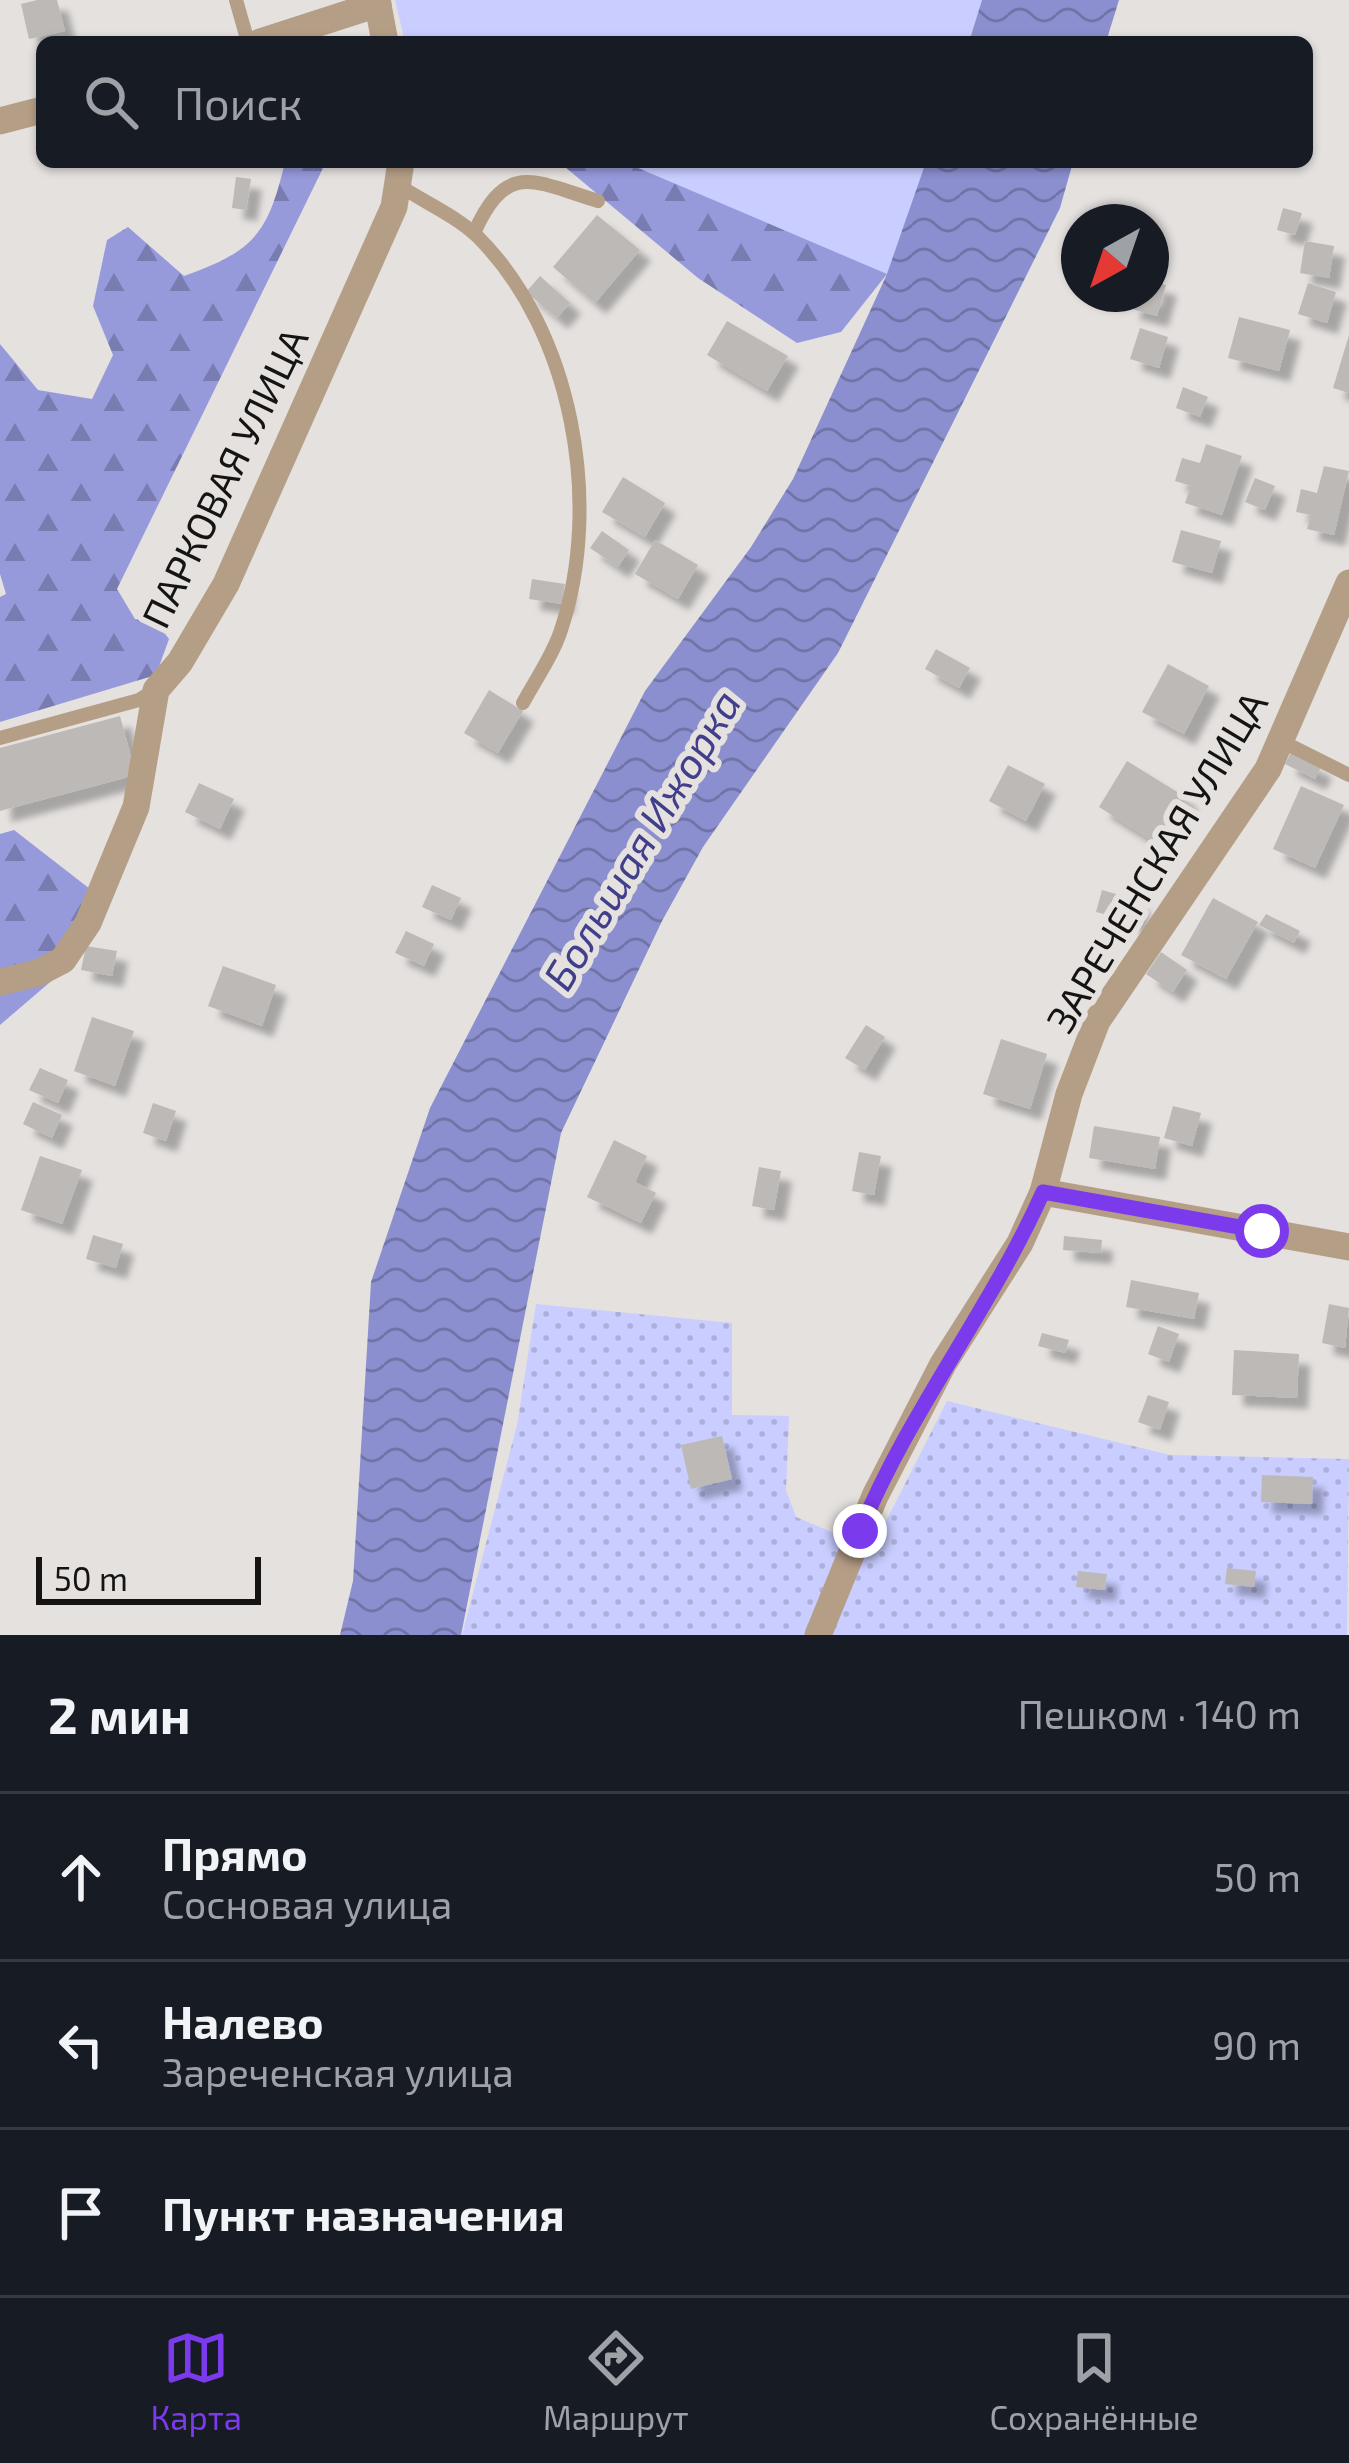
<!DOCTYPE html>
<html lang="ru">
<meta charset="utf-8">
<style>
body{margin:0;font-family:"Exo 2",sans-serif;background:#20242c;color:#f1f3f6}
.compass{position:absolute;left:1061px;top:204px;width:108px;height:108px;border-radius:50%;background:#171b24;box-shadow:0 3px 9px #0004;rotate:220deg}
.scale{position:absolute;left:36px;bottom:30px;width:225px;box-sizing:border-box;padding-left:12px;border:6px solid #151413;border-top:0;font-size:33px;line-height:42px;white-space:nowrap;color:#151413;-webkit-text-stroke:9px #e4e1df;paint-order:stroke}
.stop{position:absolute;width:36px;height:36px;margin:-27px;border:9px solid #7c3aed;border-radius:50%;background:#fff}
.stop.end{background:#7c3aed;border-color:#fff;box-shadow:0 3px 12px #0008}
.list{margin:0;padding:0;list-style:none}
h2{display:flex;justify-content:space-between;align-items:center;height:156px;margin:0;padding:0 48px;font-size:51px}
h2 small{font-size:39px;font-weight:400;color:#9ea1a6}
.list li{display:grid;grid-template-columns:78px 1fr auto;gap:36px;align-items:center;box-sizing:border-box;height:168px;padding:0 48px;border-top:3px solid #363941}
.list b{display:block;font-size:45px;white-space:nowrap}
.list p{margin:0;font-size:39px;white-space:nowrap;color:#9ea1a6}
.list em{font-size:39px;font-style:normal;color:#9ea1a6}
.icon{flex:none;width:66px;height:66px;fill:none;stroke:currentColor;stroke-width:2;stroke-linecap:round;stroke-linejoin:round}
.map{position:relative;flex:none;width:1349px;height:1635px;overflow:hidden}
.search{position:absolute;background:#171b24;box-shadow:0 3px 9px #0004;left:36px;right:36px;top:36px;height:132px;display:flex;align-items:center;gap:30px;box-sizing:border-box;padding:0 42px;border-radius:18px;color:#9ea1a6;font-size:45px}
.sheet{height:660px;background:#171b24}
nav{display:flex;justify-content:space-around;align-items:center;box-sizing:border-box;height:168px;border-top:3px solid #363941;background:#171b24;font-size:33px;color:#9ea1a6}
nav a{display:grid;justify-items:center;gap:6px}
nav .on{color:#7c3aed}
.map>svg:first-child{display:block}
</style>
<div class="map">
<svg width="1349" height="1635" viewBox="0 0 1349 1635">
<defs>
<pattern id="grass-dots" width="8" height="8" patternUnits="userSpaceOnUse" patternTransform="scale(3)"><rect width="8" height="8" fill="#c9cdff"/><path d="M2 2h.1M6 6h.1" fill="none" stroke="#acafda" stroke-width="1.8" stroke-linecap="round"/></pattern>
<pattern id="forest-firs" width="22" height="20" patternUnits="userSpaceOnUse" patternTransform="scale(3)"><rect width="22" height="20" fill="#969adb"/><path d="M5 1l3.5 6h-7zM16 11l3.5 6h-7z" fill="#797cb0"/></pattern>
<pattern id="water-waves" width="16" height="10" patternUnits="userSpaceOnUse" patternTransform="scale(3)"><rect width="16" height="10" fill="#8b8fcf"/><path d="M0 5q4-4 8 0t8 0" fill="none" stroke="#7074a7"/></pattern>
<filter id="shadow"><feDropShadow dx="11" dy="11" stdDeviation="3" flood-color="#0004"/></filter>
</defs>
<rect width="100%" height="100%" fill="#e4e1df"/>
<!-- grass -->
<polygon fill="url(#grass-dots)" points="536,1304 732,1323 732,1415 789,1416 786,1490 796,1517 872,1549 947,1401 1170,1455 1349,1459 1347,1635 462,1635 517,1425"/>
<!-- forest -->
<g fill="url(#forest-firs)">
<path d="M285 162H326L117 589 135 619 157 623 169 639 156 675 0 722V597L6 594 0 574V344L38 390 92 399 113 355 93 306 107 240 128 227 184 276C254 251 268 234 285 162Z"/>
<polygon points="559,162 926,162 887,274 841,332 797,343 698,278"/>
<polygon points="14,830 90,889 56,977 0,1025 0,834"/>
</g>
<!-- park -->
<g fill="#c9cdff">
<polygon points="395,0 982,0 969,42 405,42"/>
<polygon points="624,162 926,162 887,274"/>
</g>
<!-- water -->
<g fill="url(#water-waves)">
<polygon points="982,0 1119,0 1106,42 969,42"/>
<polygon points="926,162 1073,162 1060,208 838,653 703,847 662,921 561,1133 461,1635 340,1635 353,1581 371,1282 430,1108 645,691 751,547 793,479 887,274"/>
</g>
<!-- building -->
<g fill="#bcb9b7" filter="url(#shadow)">
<polygon points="37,0 57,0 65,31 29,39 21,4"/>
<polygon points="236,177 251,179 246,210 232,208"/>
<polygon points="1283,208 1302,213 1295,235 1277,230"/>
<polygon points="597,215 640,250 595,303 553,267"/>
<polygon points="1305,241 1334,246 1329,278 1300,273"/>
<polygon points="540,276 570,303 557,318 526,292"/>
<polygon points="1151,281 1166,285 1157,316 1128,308 1133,294 1151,294"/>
<polygon points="1308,283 1336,292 1327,323 1298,314"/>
<polygon points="1239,317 1290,330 1279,371 1228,358"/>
<polygon points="727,321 788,356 767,391 707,355"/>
<polygon points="1140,328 1168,337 1159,368 1130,359"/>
<polygon points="1349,335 1349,393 1333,388"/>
<polygon points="1183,387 1208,397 1200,417 1176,408"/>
<polygon points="1206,444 1242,456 1222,515 1185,503 1191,486 1175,481 1182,458 1200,463"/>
<polygon points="1324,466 1349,471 1334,535 1307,529 1311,515 1296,512 1301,489 1317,493"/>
<polygon points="623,477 665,503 645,537 602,512"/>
<polygon points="1255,478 1275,486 1265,510 1245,502"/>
<polygon points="1181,530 1221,541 1212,573 1172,562"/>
<polygon points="602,531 629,550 618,567 590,548"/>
<polygon points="655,540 698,565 678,599 635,574"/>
<polygon points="532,579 565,584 562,604 529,599"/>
<polygon points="936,649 970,668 959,688 925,669"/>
<polygon points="1168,664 1209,686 1184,734 1142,712"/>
<polygon points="489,690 523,711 498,753 464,733"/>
<polygon points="120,716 136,775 0,811 0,748"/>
<polygon points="1291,752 1321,767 1315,779 1285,764"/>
<polygon points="1127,761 1187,798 1158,844 1099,807"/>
<polygon points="1008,765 1045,784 1026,821 989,801"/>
<polygon points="199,783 234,799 220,829 185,812"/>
<polygon points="1301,786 1344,805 1315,868 1273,849"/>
<polygon points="432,885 461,898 451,920 422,907"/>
<polygon points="1102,890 1140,901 1134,922 1096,912"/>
<polygon points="1213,898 1258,922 1226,979 1181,955"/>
<polygon points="1266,914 1300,931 1294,943 1259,925"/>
<polygon points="406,931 434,944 424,966 395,953"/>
<polygon points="86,946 117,951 112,976 81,970"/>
<polygon points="1161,952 1187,970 1173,992 1146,974"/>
<polygon points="223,966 276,985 262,1026 208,1006"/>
<polygon points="92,1017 134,1031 115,1086 74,1071"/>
<polygon points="866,1025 885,1037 865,1070 845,1058"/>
<polygon points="1001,1039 1047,1054 1030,1109 983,1094"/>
<polygon points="40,1068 68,1080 58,1103 29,1090"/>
<polygon points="33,1102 62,1115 52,1138 23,1124"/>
<polygon points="153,1103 176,1111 166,1141 143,1133"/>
<polygon points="1173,1106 1201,1113 1192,1146 1164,1138"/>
<polygon points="1094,1126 1160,1137 1155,1169 1089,1158"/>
<polygon points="614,1140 647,1156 635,1182 656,1193 641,1223 587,1197"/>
<polygon points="859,1152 881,1156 874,1195 852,1191"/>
<polygon points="40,1156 82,1170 62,1224 21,1210"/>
<polygon points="759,1167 781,1171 774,1210 752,1206"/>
<polygon points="93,1235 123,1244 116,1268 86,1259"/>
<polygon points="1064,1236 1102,1240 1101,1253 1063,1250"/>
<polygon points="1131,1280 1199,1293 1194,1319 1126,1307"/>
<polygon points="1329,1304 1349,1308 1345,1348 1322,1343"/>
<polygon points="1158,1326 1179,1334 1169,1362 1148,1354"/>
<polygon points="1042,1333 1069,1340 1065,1353 1038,1346"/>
<polygon points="1234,1350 1299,1354 1297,1398 1232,1395"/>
<polygon points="1148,1395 1169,1402 1160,1430 1138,1422"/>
<polygon points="722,1436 732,1479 691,1489 681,1445"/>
<polygon points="1262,1475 1313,1477 1312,1504 1261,1502"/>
<polygon points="1227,1568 1256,1571 1254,1587 1225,1584"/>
<polygon points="1078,1571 1107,1574 1105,1590 1076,1587"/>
</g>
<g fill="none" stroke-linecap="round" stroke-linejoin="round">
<!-- service -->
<g stroke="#b59e86" stroke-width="14">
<polyline points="236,0 248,42"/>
<path d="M400 186C424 202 456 216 477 236 573 331 603 504 561 630 553 655 536 679 523 703"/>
<path d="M474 233C507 160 533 181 598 201"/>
<polyline points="0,738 139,700 155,690"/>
<polyline points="1283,742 1349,775"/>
</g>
<!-- minor -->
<g stroke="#b59e86" stroke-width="27">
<polyline points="377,0 385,42"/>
<polyline points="260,42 378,4"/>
<polyline points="0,121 42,110"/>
<polyline points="0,982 38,973 63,960 88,923 136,807 156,690 180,662 226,584 394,207 401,162"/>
<polyline points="1043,1192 1349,1247"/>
<polyline points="818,1635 875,1496 943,1364 1020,1243 1043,1192 1069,1094 1097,1021 1268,769 1349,583"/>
</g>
</g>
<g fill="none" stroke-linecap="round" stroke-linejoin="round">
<!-- route -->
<path stroke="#7c3aed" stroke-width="15" d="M860 1531C909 1411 991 1309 1043 1192L1262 1231"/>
</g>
<g text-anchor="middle" stroke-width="12" stroke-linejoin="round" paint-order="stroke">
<!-- street labels -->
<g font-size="39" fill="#151413" stroke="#e4e1df">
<text transform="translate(225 478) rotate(-64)" y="14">ПАРКОВАЯ УЛИЦА</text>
<text transform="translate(1157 862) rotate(-59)" y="14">ЗАРЕЧЕНСКАЯ УЛИЦА</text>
</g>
<!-- water labels -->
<g font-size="42" font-style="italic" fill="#413e8c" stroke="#e4e1df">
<text transform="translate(642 840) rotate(-59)" y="15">Большая Ижорка</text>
</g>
</g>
</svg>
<svg class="compass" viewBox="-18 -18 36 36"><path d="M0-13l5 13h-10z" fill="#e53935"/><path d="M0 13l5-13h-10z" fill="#9ea1a6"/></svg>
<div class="scale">50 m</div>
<div class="stop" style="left:1262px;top:1231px"></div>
<div class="stop end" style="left:860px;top:1531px"></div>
<div class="search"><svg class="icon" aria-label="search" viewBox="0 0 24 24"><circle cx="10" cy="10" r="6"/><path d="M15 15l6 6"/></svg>Поиск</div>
</div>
<section class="sheet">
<h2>2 мин<small>Пешком · 140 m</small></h2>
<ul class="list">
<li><svg class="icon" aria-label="ahead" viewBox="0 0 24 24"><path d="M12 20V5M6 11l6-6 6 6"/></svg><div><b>Прямо</b><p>Сосновая улица</p></div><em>50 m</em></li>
<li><svg class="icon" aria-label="left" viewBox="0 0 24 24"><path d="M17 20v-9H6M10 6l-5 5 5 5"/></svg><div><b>Налево</b><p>Зареченская улица</p></div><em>90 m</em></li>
<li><svg class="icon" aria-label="arrive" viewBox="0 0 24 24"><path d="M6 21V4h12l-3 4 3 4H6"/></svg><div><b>Пункт назначения</b></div></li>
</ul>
</section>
<nav>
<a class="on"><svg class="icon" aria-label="map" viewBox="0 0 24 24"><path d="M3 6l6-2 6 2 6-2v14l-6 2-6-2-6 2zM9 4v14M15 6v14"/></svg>Карта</a>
<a><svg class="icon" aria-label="directions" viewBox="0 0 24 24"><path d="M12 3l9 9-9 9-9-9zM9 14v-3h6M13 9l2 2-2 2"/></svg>Маршрут</a>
<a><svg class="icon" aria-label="saved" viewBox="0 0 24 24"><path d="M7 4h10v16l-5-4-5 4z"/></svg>Сохранённые</a>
</nav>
